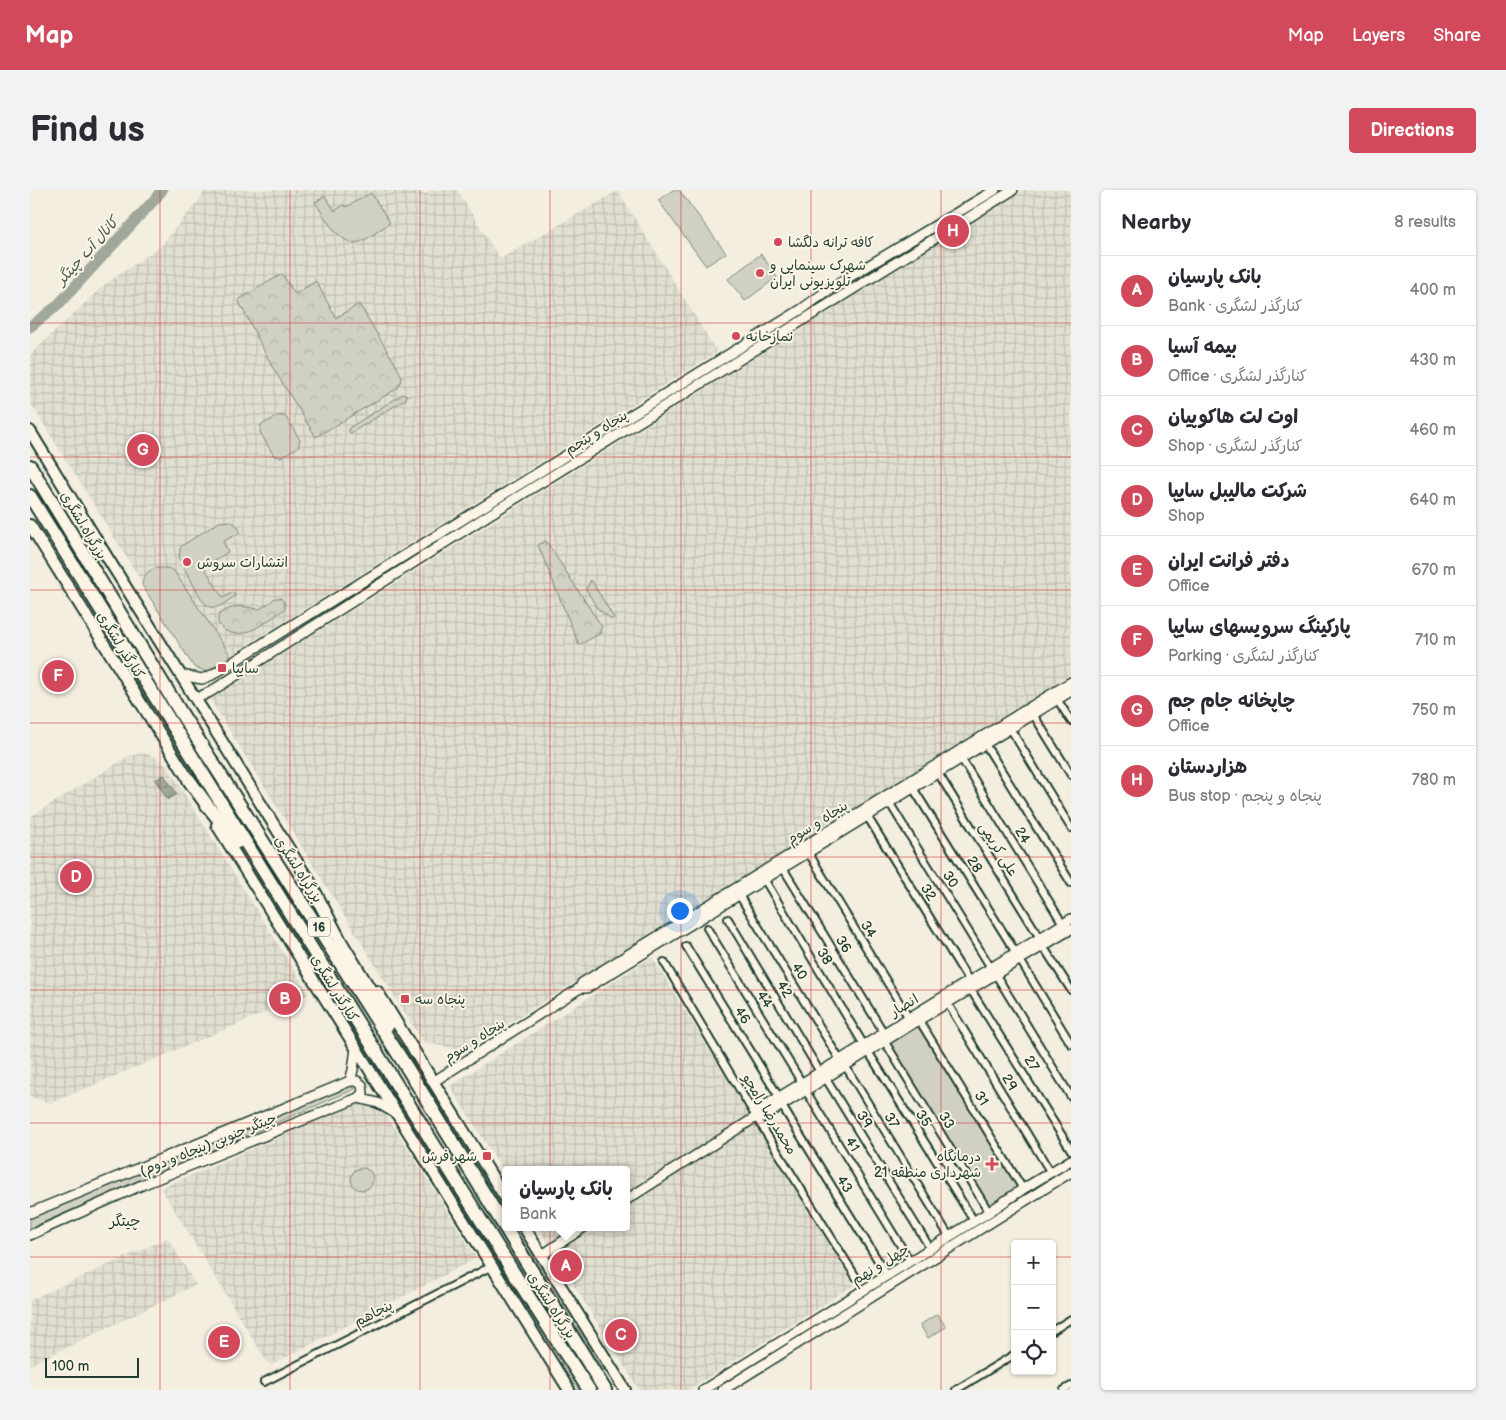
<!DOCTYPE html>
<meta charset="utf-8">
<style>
body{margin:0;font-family:"Balsamiq Sans","Playpen Sans Arabic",sans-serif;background:#f2f2f3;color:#2b2b33}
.controls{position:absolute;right:15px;bottom:15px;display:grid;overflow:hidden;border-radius:5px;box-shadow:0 1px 4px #0004}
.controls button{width:45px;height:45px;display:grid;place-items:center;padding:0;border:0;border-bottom:1px solid #e1e1e2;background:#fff;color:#2b2b33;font:25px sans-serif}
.scale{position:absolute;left:15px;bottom:12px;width:94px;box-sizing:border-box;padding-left:5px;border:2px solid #1f3d34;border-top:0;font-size:14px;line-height:18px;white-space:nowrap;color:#1f3d34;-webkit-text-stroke:4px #fcf5e5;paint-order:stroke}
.you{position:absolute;left:649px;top:720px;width:18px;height:18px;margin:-12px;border:4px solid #fff;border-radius:50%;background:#1a73e8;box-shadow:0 0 0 8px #1a73e833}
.badge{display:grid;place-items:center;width:32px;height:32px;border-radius:50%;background:#d1495b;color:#fff;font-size:16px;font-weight:700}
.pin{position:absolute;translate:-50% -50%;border:2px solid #fff;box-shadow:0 1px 5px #0006}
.popup{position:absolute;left:472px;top:976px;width:128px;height:65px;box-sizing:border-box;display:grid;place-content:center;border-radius:5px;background:#fff;filter:drop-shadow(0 1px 4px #0005);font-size:16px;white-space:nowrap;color:#7c7c81}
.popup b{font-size:19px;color:#2b2b33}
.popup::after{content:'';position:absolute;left:50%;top:100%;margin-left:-10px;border:10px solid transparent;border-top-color:#fff}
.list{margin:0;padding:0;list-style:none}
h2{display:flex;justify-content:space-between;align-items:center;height:65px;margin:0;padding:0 20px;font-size:21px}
h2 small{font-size:16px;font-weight:400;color:#7c7c81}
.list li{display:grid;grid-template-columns:32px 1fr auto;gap:15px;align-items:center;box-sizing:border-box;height:70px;padding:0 20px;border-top:1px solid #e1e1e2}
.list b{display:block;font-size:19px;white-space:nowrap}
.list p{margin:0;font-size:16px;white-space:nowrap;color:#7c7c81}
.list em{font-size:16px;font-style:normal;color:#7c7c81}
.icon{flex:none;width:28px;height:28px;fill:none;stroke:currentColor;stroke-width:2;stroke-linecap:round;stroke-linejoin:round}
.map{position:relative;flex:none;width:1041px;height:1200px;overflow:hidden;border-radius:5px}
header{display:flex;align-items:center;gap:30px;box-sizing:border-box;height:70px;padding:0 25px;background:#d1495b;color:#fff}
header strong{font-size:24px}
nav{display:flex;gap:28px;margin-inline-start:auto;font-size:18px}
.intro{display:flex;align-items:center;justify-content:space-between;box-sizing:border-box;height:120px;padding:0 30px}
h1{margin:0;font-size:35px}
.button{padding:12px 22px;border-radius:5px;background:#d1495b;color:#fff;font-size:18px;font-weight:700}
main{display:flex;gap:30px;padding:0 30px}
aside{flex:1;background:#fff;border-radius:5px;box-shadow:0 1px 4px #0004}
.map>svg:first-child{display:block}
</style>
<header>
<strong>Map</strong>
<nav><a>Map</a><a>Layers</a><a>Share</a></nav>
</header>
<div class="intro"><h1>Find us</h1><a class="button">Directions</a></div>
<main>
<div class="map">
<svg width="1041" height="1200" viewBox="0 0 1041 1200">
<defs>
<pattern id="industrial-grid" width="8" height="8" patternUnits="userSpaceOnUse" patternTransform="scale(1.25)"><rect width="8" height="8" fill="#e1dfd0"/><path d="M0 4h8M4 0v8" fill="none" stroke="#c1c0b3"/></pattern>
<pattern id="forest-crowns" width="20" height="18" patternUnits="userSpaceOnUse" patternTransform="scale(1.25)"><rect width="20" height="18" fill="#d0d1c2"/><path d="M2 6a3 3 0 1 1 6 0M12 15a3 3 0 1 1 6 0" fill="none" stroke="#b2b4a7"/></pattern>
<pattern id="water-waves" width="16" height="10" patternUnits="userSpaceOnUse" patternTransform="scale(1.25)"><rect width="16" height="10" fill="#a0a89b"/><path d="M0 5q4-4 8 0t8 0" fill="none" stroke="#828a7f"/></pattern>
</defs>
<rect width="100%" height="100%" fill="#f3eede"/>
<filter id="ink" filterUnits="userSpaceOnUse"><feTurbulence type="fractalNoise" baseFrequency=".02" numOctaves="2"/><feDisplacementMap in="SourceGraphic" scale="10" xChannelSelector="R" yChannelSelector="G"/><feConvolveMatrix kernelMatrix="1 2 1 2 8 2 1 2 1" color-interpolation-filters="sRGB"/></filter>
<g filter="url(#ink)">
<!-- industrial -->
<g fill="url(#industrial-grid)">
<polygon points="174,0 391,0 395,4 402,0 427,0 470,69 588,1 687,162 177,480 163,474 0,212 0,167 1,164 73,96 132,55 172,6"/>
<polygon points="993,0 1041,0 1041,484 434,861 393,852 180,509"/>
<polygon points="113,563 125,567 137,576 279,804 21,913 0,907 0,627 99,566"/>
<polygon points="622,767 824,1095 658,1200 609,1200 508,1037 596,1037 596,980 476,980 476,985 420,896"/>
<polygon points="327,914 348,916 366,939 445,1066 443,1070 241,1175 237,1172 131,998"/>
<polygon points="138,1048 166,1095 0,1175 0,1110"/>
</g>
<!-- green -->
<g fill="#d0d1c2" stroke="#78877b">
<polygon points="643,0 649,0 696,63 676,76 628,10"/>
<path d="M341 3 360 33C352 38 338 49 330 52 310 58 294 25 285 12L295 6 305 21 313 15 316 17Z"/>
<polygon points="731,64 747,87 715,111 698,89"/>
<polygon points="373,204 377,205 376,209 321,243 319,242 319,238"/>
<polygon points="248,226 255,226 270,250 268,257 251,267 244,266 230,242 231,235"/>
<path d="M200 331C205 334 209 336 210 342L193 352 198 362 174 377 193 408 203 402 205 406C193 414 183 425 172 410L149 369 150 358 153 355 189 332Z"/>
<path d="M128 378H138L144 381 199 463V468L177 482 164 477 112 395C113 385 118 380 128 378Z"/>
<polygon points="887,835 988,999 958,1018 858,853"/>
<polygon points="321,895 325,899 0,1038 0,1028"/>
<circle cx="332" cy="989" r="11"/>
<polygon points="907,1124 916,1137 898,1148 890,1135"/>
</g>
<!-- forest -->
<g fill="url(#forest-crowns)" stroke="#78877b">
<polygon points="252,84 265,104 286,91 306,128 329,114 366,175 372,187 371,192 368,198 286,247 243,178 208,110"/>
<polygon points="516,351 572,437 570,440 571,443 549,455 508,355"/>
<polygon points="561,390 584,428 582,430 567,418 556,399"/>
<path d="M245 408H251C254 412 255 414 255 419 238 430 211 455 192 438 188 434 187 430 189 424 198 419 205 415 216 417 220 417 224 419 228 419 234 418 241 411 245 408Z"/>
<polygon points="212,669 244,706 551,1200 544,1200"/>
<polygon points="367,840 476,1014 476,1024 373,857"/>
<polygon points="484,1037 490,1037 590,1200 569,1174"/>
</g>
<!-- water -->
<polygon fill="url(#water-waves)" stroke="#6c7d72" points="134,585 147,604 138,610 125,590"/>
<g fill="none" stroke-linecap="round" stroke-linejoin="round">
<!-- river -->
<polyline stroke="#a0a89b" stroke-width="11" points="0,137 27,116 125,9 132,0"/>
<!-- street casing -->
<g stroke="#1f3d34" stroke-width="10">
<g id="street">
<polyline points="1027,509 1041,531"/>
<polyline points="1003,524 1041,585"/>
<polyline points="980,538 1041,638"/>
<polyline points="955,554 1041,693"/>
<polyline points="931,568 1033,734"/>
<polyline points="908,583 1010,748"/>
<polyline points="883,598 986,763"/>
<polyline points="859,612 961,778"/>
<polyline points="837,626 939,791"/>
<polyline points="778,662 880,830"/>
<polyline points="753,678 854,843"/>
<polyline points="734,689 834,855"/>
<polyline points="709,705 810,870"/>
<polyline points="698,729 790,882"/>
<polyline points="677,738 772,893"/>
<polyline points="656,756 749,907"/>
<polyline points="1013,756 1041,800"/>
<polyline points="990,770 1041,854"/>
<polyline points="634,772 726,927 826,1087"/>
<polyline points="966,785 1041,907"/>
<polyline points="941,800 1041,960"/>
<polyline points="918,814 1021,983"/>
<polyline points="889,830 993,999"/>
<polyline points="855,852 959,1022"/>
<polyline points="839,863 944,1031"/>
<polyline points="816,877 919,1046"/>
<polyline points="796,889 900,1058"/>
<polyline points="776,901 880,1071"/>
<polyline points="752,916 857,1085"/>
<polyline points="1022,1141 1041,1129"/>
<polyline points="234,1192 462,1076"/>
<polyline points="926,1200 985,1164"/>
<polyline points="1034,1200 1041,1196"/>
</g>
</g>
<!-- secondary casing -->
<g stroke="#1f3d34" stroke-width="12">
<g id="secondary">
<polyline points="151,485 172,489 182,485 772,119 801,98 965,0"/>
<polyline points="165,509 180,502 457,326 983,0"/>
<polyline points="550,798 557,798 1041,501"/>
<polyline points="320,891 323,880 326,858"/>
<polyline points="403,892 550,798 552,793 1041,492"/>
<polyline points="726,927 728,920 1041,729"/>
<polyline points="596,1010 726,927 733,927 882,834 1041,739"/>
<polyline points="0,1023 320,891 327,891 332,895 333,903 328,908"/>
<polyline points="0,1045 114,994 328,908 348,913 368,925"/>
<polyline points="511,1066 554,1037"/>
<polyline points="673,1200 959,1022 993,999 1041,970"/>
<polyline points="693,1200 1041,982"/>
</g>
</g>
<!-- primary casing -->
<g stroke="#1f3d34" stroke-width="14">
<g id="primary">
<polyline points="0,241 77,367 279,691"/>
<polyline points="0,335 162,595"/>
<polyline points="187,635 539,1200"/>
<polyline points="347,801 476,1009"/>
<polyline points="494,1037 595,1200"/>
</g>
</g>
<!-- highway casing -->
<g stroke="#1f3d34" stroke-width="16">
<g id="highway">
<polyline points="0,276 151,523 379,881 575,1200"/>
<polyline points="0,306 495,1101 559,1200"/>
<polyline points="159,590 177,615 207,652"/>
<polyline points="276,686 311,753 347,812 358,835"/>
</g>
</g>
<!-- street -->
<use href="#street" stroke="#fcf5e5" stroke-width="6"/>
<!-- secondary -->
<use href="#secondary" stroke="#fcf5e5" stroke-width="9"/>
<!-- primary -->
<use href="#primary" stroke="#fcf5e5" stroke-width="10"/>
<!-- highway -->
<use href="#highway" stroke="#fcf5e5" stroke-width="12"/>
</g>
</g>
<!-- grid -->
<path fill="none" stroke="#d62828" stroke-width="1" stroke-opacity="0.55" d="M130 0V1200M260 0V1200M390 0V1200M520 0V1200M651 0V1200M781 0V1200M911 0V1200M0 133H1041M0 267H1041M0 400H1041M0 533H1041M0 667H1041M0 800H1041M0 933H1041M0 1067H985M1022 1067H1041"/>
<!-- markers -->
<g fill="#d1495b" stroke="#fcf5e5" stroke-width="2">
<circle cx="748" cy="52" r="5"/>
<circle cx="730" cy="83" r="5"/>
<circle cx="706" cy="146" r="5"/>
<circle cx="157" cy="372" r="5"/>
<rect x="187" y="473" width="10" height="10" rx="2.5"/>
<rect x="370" y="804" width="10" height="10" rx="2.5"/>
<rect x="452" y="961" width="10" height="10" rx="2.5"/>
<path d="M959.5 966.5h5v5h5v5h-5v5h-5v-5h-5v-5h5z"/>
</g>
<g text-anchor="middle" stroke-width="4" stroke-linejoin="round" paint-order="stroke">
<!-- shield labels -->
<rect fill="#fcf5e5" stroke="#617469" stroke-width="1" x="278" y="727.5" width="22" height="19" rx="4"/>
<g font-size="12" font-weight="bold" fill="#1f3d34">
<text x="289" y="741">16</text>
</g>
<!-- poi labels -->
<g font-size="14" fill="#1f3d34" stroke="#fcf5e5" text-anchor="start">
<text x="758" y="57">کافه ترانه دلگشا</text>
<text x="740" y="80">شهرک سینمایی و<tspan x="740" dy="16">تلویزیونی ایران</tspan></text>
<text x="716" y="151">نمازخانه</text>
<text x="167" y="377">انتشارات سروش</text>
<text x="202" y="483">سایپا</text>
<text x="385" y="814">پنجاه سه</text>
<text x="447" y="971" text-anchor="end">شهر فرش</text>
<text x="951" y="971" text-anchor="end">درمانگاه<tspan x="951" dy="16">شهرداری منطقه 21</tspan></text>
</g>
<!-- street labels -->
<g font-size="14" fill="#1f3d34" stroke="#fcf5e5">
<text transform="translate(566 242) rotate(-32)" y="5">پنجاه و پنجم</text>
<text transform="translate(54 335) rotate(59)" y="5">بزرگراه لشگری</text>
<text transform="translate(91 455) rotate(58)" y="5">کنارگذر لشگری</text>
<text transform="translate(787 632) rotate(-32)" y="5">پنجاه و سوم</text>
<text transform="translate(993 645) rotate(59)" y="5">24</text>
<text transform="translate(969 659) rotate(58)" y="5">علی کریمی</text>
<text transform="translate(945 674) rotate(58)" y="5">28</text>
<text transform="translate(269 679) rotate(57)" y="5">بزرگراه لشگری</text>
<text transform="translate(921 689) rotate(58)" y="5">30</text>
<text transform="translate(899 702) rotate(58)" y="5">32</text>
<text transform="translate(839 739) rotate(59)" y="5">34</text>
<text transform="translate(814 754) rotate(59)" y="5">36</text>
<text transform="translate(795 766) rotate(59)" y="5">38</text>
<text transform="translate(770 781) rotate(58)" y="5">40</text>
<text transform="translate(305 798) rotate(58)" y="5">کنارگذر لشگری</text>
<text transform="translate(755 799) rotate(59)" y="5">42</text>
<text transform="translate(735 809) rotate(58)" y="5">44</text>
<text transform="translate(874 815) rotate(-31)" y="5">انصار</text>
<text transform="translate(713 825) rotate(58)" y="5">46</text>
<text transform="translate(444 850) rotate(-32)" y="5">پنجاه و سوم</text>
<text transform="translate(1002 873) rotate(58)" y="5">27</text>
<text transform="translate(980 892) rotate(59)" y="5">29</text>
<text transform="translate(952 908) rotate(58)" y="5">31</text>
<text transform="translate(740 924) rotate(59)" y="5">محمدرضا رامجو</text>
<text transform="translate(894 928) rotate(58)" y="5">35</text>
<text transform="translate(835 929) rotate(58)" y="5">39</text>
<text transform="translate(862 930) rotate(59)" y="5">37</text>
<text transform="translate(917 930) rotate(59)" y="5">33</text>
<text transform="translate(178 954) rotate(-22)" y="5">چیتگر جنوبی (پنجاه و دوم)</text>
<text transform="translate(823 954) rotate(59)" y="5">41</text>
<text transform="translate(815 994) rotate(58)" y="5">43</text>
<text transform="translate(850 1074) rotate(-32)" y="5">چهل و نهم</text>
<text transform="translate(522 1115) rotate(57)" y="5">بزرگراه لشگری</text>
<text transform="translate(343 1123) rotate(-27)" y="5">پنجاهم</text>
</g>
<!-- water labels -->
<g font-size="15" font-style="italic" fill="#465d53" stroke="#fcf5e5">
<text transform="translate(57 61) rotate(-48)" y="5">کانال آب چیتگر</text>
</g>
<!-- neighbourhood labels -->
<g font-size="15" fill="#1f3d34" stroke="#fcf5e5">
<text x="95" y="1036">چیتگر</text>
</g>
</g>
</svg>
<div class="controls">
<button>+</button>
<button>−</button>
<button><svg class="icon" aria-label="locate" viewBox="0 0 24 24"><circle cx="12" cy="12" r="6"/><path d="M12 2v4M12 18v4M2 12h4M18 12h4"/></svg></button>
</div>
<div class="scale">100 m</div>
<div class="you"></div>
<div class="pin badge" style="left:536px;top:1076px">A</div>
<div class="popup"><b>بانک پارسیان</b>Bank</div>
<div class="pin badge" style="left:255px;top:809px">B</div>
<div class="pin badge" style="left:591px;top:1145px">C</div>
<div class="pin badge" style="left:46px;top:687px">D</div>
<div class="pin badge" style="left:194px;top:1152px">E</div>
<div class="pin badge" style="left:28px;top:486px">F</div>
<div class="pin badge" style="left:113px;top:260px">G</div>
<div class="pin badge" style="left:923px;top:41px">H</div>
</div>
<aside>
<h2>Nearby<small>8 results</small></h2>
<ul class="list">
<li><span class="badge">A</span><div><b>بانک پارسیان</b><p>Bank · کنارگذر لشگری</p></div><em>400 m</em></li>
<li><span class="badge">B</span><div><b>بیمه آسیا</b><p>Office · کنارگذر لشگری</p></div><em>430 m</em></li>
<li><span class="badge">C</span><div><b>اوت لت هاکوپیان</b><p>Shop · کنارگذر لشگری</p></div><em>460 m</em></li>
<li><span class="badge">D</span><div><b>شرکت مالیبل سایپا</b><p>Shop</p></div><em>640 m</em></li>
<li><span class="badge">E</span><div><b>دفتر فرانت ایران</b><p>Office</p></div><em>670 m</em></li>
<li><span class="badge">F</span><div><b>پارکینگ سرویسهای سایپا</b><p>Parking · کنارگذر لشگری</p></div><em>710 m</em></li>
<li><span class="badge">G</span><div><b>چاپخانه جام جم</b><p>Office</p></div><em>750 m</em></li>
<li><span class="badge">H</span><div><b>هزاردستان</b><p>Bus stop · پنجاه و پنجم</p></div><em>780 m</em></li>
</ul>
</aside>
</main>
